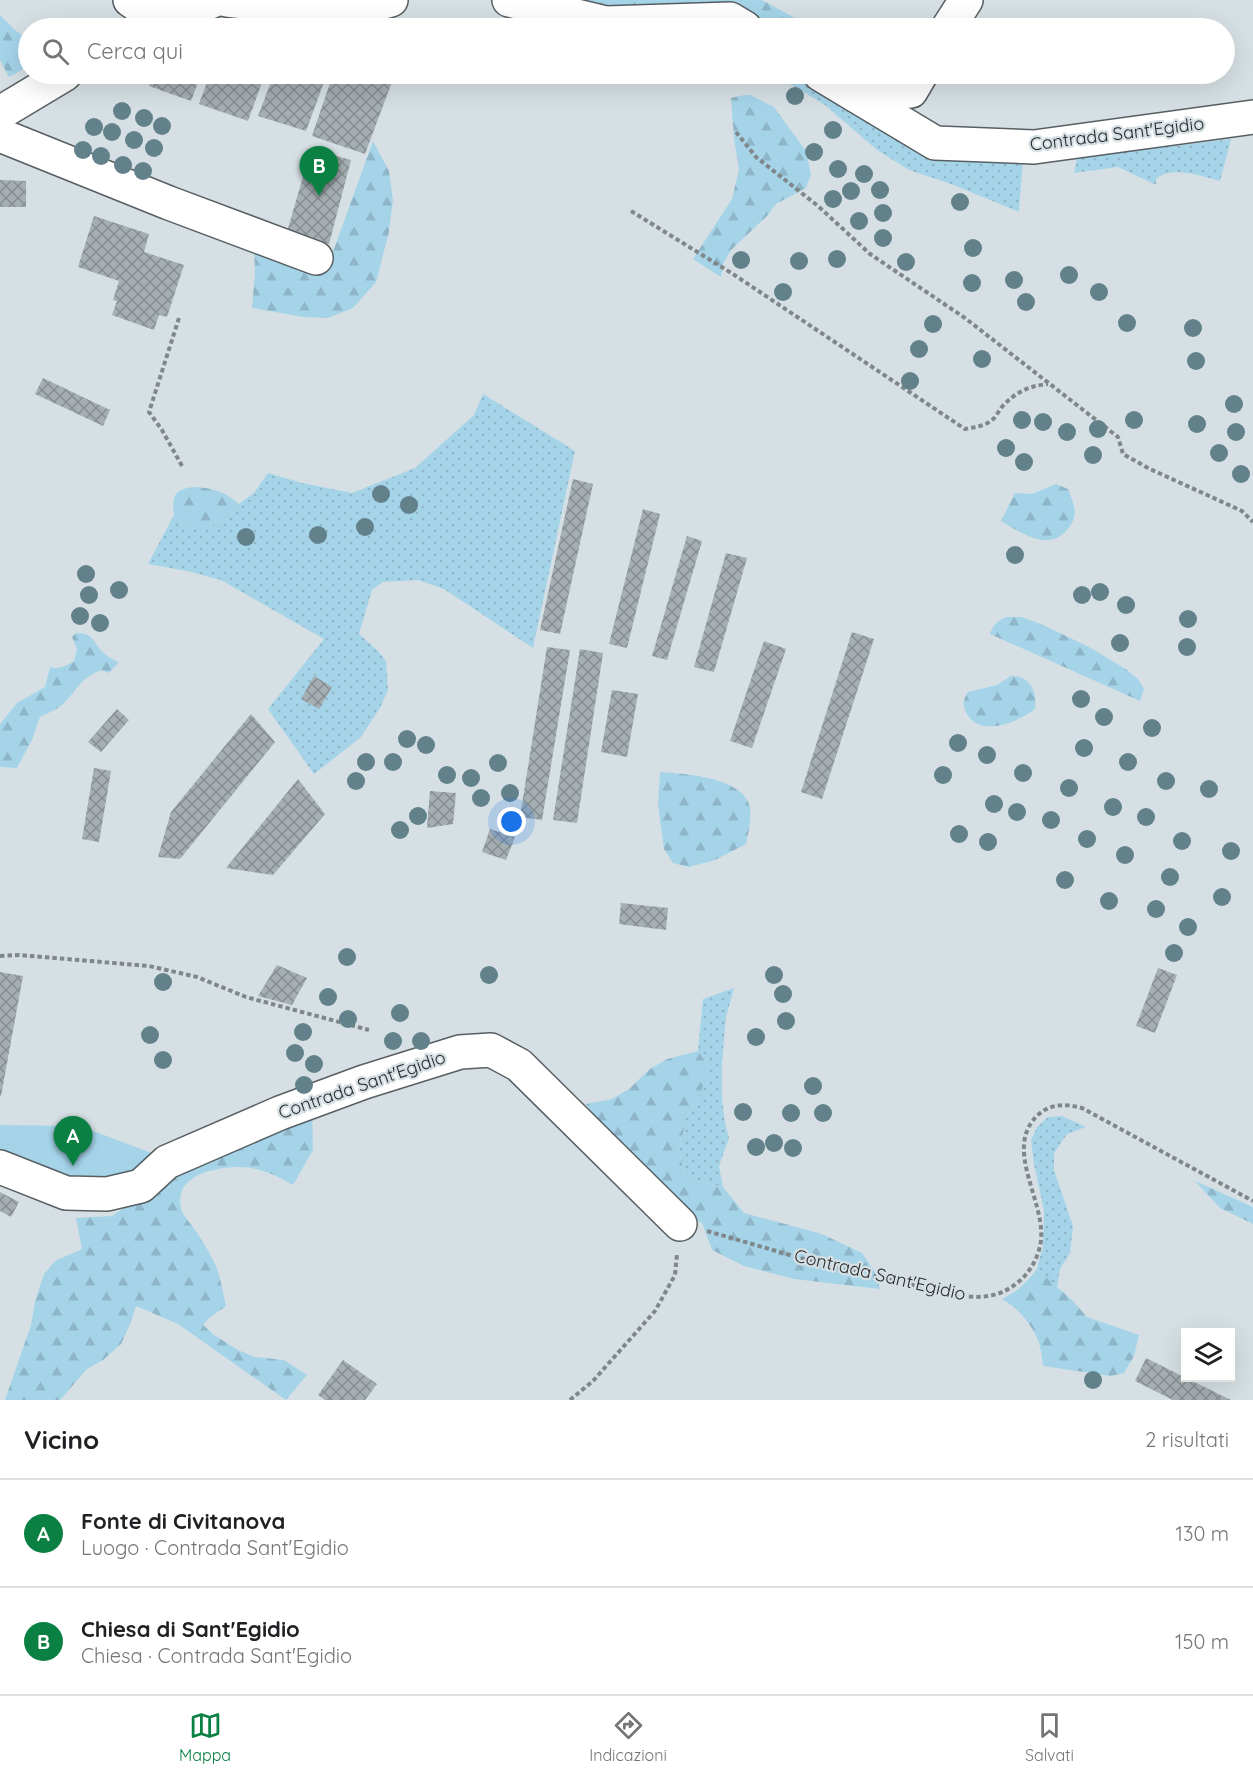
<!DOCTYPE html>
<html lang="it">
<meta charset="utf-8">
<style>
body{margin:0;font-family:Quicksand,sans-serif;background:#f2f2f2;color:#202124}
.controls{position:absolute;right:18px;bottom:18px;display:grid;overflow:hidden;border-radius:0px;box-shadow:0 6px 24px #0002}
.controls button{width:54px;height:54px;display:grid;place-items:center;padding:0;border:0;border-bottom:2px solid #e0e0e0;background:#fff;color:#202124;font:30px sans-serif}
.you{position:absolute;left:512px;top:822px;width:21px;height:21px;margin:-15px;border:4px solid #fff;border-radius:50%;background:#1a73e8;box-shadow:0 0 0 9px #1a73e833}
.badge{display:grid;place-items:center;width:39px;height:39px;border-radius:50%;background:#0b8043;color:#fff;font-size:20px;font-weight:700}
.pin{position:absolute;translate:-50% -50px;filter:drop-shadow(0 2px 3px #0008)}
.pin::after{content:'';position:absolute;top:32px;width:21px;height:18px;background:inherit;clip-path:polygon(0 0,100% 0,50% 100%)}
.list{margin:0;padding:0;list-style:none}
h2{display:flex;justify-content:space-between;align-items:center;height:78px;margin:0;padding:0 24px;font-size:26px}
h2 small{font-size:20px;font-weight:400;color:#757577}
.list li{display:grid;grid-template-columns:39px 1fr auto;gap:18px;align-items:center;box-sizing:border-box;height:108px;padding:0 24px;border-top:2px solid #e0e0e0}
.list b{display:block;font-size:22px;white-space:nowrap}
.list p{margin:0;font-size:20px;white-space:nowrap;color:#757577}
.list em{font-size:20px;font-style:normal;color:#757577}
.icon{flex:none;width:33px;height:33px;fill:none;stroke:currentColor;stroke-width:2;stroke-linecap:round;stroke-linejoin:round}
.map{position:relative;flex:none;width:1253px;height:1400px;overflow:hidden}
.search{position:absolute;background:#fff;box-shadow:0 6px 24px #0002;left:18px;right:18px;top:18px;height:66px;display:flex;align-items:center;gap:15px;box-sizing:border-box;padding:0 21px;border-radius:33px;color:#757577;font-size:22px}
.sheet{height:294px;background:#fff}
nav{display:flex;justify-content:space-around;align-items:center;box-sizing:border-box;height:84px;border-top:2px solid #e0e0e0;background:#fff;font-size:16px;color:#757577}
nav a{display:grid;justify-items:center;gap:3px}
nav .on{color:#0b8043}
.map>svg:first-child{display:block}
</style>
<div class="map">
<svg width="1253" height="1400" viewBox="0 0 1253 1400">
<defs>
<pattern id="grass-dots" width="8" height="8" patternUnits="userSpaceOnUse" patternTransform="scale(1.5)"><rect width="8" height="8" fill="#a5d4e9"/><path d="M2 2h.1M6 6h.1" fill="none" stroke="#8eb6c8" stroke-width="1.8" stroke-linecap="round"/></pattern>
<pattern id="forest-firs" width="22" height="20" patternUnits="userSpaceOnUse" patternTransform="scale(1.5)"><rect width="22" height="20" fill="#a5d4e9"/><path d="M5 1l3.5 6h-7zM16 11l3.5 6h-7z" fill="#8eb6c8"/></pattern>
<pattern id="building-cross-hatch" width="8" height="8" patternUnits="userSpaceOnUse" patternTransform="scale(1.5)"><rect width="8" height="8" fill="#a5aeb2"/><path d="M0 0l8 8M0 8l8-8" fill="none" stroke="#868e91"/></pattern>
</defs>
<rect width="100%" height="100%" fill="#d6e0e4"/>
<!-- grass -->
<g fill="url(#grass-dots)">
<polygon points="764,74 812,74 904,131 1023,159 1019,212 954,185 909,170 877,150 825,105 794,86"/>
<path d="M1231 139 1220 181C1202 176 1171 165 1156 179V185L1118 167 1074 173 1077 158Z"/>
<polygon points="483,394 575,451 533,648 444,589 418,580 383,582 372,590 359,634 378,651 386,661 388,690 380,708 361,737 314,774 268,709 324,639 221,580 187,571 148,564 174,515 189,528 210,528 218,521 228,519 239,504 254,493 268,473 302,483 352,493 415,468 474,415"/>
<polygon points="734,988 726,1017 722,1063 722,1100 725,1122 729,1138 719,1166 723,1187 685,1178 679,1150 687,1115 698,1099 707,1064 698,1051 703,999"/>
<polygon points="1062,1116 1086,1127 1067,1134 1054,1153 1054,1170 1073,1226 1070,1253 1060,1269 1057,1287 1037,1269 1043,1246 1044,1211 1034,1164 1031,1140 1037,1127 1048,1117"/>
</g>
<!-- forest -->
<g fill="url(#forest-firs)">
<polygon points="554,0 762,0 813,28 777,28 726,9 611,12"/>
<path d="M0 15 15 30 28 40C29 65 33 65 9 77L0 60Z"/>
<polygon points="744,95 750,95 774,107 806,151 811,175 806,188 776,204 768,215 731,250 723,264 721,277 693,259 732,199 739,169 734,139 731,98"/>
<polygon points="373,141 389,171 393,200 389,232 376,282 353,308 328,318 303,317 252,308 255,272 254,241 330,260"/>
<path d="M1056 484 1068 489C1075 507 1080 517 1065 532 1047 551 1019 532 1001 521L1015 493 1032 494Z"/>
<path d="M194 487C213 488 224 491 239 504L228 519 218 521 210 528H189L174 515C172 496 174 489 194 487Z"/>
<path d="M1006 617H1021L1041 624 1091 648 1127 670 1138 679 1144 689 1140 701 990 634C993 624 998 621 1006 617Z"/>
<path d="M76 633C96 633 93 645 106 655 109 658 114 660 119 662L109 673 101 670C79 680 80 686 65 702 59 709 48 713 40 717L32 740 17 768 0 767V724L17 703 45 687 50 667C59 670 66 666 74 661L77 649 72 637Z"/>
<path d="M1011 676C1031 676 1037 692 1035 709 1018 722 980 738 967 714 962 705 963 700 968 692L997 685Z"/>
<path d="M660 772C686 774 743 777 750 807 752 816 748 835 746 844L715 860 689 867 673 863 664 849 658 805Z"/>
<polygon points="698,1051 707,1064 706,1077 698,1099 687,1115 679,1150 685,1178 723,1187 744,1213 822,1234 862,1253 875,1272 880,1289 794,1279 744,1266 712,1250 702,1223 678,1213 620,1152 586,1104 612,1099 629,1089 650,1069 667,1059"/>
<path d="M312 1112 313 1150 293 1185C266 1169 245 1163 214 1170 193 1174 174 1187 182 1211 184 1217 191 1224 195 1230 203 1241 210 1254 216 1266 221 1279 223 1293 226 1306L208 1319 203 1325 214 1335 238 1350 255 1357 284 1360 307 1375 286 1400 178 1324 136 1306 131 1322 121 1344 103 1360 87 1369 60 1400H5L31 1325 35 1301 44 1274 55 1261 82 1249 76 1218 112 1216 145 1193 190 1156Z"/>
<polygon points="1195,1181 1253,1207 1253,1224 1220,1208"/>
<path d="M1037 1269 1073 1301 1087 1317 1139 1335 1134 1356 1124 1373 1111 1376 1043 1366C1042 1359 1041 1350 1039 1343 1033 1325 1018 1308 1002 1299 1017 1292 1027 1282 1037 1269Z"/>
</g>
<!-- green -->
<polygon fill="#a5d4e9" points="0,1125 80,1126 162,1157 133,1183 94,1183 45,1171 0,1152"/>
<!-- building -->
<g fill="url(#building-cross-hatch)">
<polygon points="232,15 285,17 281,28 227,28"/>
<polygon points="293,21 313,28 291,28"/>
<polygon points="153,74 201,74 191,101 149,86"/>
<polygon points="210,74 265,74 248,121 199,104"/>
<polygon points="274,74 327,74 306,131 258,116"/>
<polygon points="333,74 395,74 365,154 312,136"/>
<polygon points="311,149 351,160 329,244 287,232"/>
<polygon points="0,180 26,181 26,207 0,207"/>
<polygon points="94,216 149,234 144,252 184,265 167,317 159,315 154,330 112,315 117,301 113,300 119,281 78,267"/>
<polygon points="43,378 110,410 103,426 35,394"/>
<polygon points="573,479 593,484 560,634 540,630"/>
<polygon points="643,509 660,514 627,648 609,644"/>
<polygon points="687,536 702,541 667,660 652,656"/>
<polygon points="726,553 747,558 714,672 694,667"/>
<polygon points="852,632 874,639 822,799 801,792"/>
<polygon points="764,641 786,649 752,748 730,741"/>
<polygon points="547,647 570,650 542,820 520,817"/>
<polygon points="580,649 603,653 577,823 553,820"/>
<polygon points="314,676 332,687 319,709 301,699"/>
<polygon points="612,690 638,694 627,757 601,752"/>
<polygon points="117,709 129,720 101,752 88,742"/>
<polygon points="251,714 275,742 180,859 158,857 171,812"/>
<polygon points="94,768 111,771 99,842 82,839"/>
<polygon points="298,779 325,814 273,875 226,868"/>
<polygon points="430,791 456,793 453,824 427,828"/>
<polygon points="490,829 515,837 506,860 482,852"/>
<polygon points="621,903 668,908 666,930 619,924"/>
<polygon points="277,965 307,978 292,1005 258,996"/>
<polygon points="1158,968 1177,975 1155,1033 1136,1026"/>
<polygon points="0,972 23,976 1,1096 0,1096"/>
<polygon points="0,1192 19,1202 11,1217 0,1211"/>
<polygon points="1146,1358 1186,1378 1231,1400 1173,1400 1135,1381"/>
<polygon points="343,1360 377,1384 365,1400 325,1400 318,1395"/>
</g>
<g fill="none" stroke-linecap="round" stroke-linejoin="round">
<!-- minor casing -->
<g stroke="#575f63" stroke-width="36">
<g id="minor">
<polyline points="130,0 140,7 183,10"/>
<polyline points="227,0 342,13 391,0"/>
<polyline points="509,0 606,23 730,19 745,28"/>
<polyline points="147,28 215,0"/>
<polyline points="948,28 966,0"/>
<polyline points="820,74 935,143 1034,147 1253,117"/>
<polyline points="855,95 911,91 921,74"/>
<polyline points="0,113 65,74"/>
<polyline points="0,135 169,203 316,258"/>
<polyline points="0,1167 66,1193 107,1194 141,1186 167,1162 280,1113 364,1082 460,1052 491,1050 519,1065 680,1224"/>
</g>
</g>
<!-- path -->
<g stroke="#80878a" stroke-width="4" stroke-dasharray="4.5 3" stroke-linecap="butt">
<polyline points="736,132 756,157 818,206 870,254 965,318 1118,437 1123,454 1150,469 1242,511 1253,522"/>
<path d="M631 211 733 274 965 429C975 427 985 426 992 420 996 417 998 412 1001 408 1014 393 1028 386 1048 384"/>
<polyline points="179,318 149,412 162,430 182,466"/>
<polyline points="0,956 19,955 149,966 197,977 246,997 369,1030"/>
<path d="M707 1231 814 1262 952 1294C976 1299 997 1299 1017 1283 1030 1273 1039 1257 1041 1240 1045 1199 1002 1147 1039 1114 1052 1103 1067 1104 1082 1108L1253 1201"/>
<polyline points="570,1400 593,1381 655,1311 675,1275 677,1254"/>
</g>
<!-- minor -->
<use href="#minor" stroke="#fff" stroke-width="33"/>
</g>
<!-- trees -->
<g fill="#62818b">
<circle cx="795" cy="96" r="9"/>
<circle cx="122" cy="111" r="9"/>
<circle cx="144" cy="118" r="9"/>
<circle cx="162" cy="126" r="9"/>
<circle cx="94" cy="127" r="9"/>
<circle cx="833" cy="130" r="9"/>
<circle cx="112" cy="132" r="9"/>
<circle cx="134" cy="140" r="9"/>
<circle cx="154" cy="148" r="9"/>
<circle cx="83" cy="150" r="9"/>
<circle cx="814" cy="152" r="9"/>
<circle cx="101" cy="156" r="9"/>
<circle cx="123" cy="165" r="9"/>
<circle cx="838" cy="169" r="9"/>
<circle cx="143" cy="171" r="9"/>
<circle cx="864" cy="174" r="9"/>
<circle cx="880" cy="190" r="9"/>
<circle cx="851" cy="191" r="9"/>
<circle cx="833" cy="199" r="9"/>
<circle cx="960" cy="202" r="9"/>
<circle cx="883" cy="213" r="9"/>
<circle cx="859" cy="221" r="9"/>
<circle cx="883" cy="238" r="9"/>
<circle cx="973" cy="248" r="9"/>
<circle cx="837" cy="259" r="9"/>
<circle cx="741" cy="260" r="9"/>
<circle cx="799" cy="261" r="9"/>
<circle cx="906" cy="262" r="9"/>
<circle cx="1069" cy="275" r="9"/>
<circle cx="1014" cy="280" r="9"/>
<circle cx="972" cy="283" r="9"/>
<circle cx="783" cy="292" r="9"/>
<circle cx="1099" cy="292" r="9"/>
<circle cx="1026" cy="302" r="9"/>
<circle cx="1127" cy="323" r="9"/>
<circle cx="933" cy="324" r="9"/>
<circle cx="1193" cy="328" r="9"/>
<circle cx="919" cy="349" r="9"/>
<circle cx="982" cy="359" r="9"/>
<circle cx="1196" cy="361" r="9"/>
<circle cx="910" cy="381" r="9"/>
<circle cx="1234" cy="404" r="9"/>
<circle cx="1022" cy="420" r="9"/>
<circle cx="1134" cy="420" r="9"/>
<circle cx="1043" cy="422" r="9"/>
<circle cx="1197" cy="424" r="9"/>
<circle cx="1098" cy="429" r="9"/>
<circle cx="1067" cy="432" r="9"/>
<circle cx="1236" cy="432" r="9"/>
<circle cx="1006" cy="448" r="9"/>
<circle cx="1219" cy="453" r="9"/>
<circle cx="1093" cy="455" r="9"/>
<circle cx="1024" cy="462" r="9"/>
<circle cx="1241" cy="474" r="9"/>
<circle cx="381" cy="494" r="9"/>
<circle cx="409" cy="505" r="9"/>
<circle cx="365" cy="527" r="9"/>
<circle cx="318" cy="535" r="9"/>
<circle cx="246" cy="537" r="9"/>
<circle cx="1015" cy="555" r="9"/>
<circle cx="86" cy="574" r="9"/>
<circle cx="119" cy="590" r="9"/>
<circle cx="1100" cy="592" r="9"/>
<circle cx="89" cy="595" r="9"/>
<circle cx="1082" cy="595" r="9"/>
<circle cx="1126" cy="605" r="9"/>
<circle cx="80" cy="616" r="9"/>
<circle cx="1188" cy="619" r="9"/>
<circle cx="100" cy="623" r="9"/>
<circle cx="1120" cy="643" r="9"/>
<circle cx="1187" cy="647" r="9"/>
<circle cx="1081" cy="699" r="9"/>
<circle cx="1104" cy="717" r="9"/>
<circle cx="1152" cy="728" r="9"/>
<circle cx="407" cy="739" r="9"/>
<circle cx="958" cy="743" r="9"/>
<circle cx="426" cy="745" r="9"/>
<circle cx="1084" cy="748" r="9"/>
<circle cx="987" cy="755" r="9"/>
<circle cx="366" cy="762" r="9"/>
<circle cx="393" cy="762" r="9"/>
<circle cx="1128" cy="762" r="9"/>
<circle cx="498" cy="763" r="9"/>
<circle cx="1023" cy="773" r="9"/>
<circle cx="447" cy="775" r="9"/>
<circle cx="943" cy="775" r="9"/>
<circle cx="471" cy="778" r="9"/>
<circle cx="356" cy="781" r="9"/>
<circle cx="1166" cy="781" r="9"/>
<circle cx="1069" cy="788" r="9"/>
<circle cx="1209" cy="789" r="9"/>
<circle cx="510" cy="793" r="9"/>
<circle cx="481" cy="798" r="9"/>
<circle cx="994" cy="804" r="9"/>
<circle cx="1113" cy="807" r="9"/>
<circle cx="1017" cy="812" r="9"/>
<circle cx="418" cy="816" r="9"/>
<circle cx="1146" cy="817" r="9"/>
<circle cx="1051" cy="820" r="9"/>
<circle cx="400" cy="830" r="9"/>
<circle cx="959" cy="834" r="9"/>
<circle cx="1087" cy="839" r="9"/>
<circle cx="1182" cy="841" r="9"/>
<circle cx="988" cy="842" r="9"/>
<circle cx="1231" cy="851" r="9"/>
<circle cx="1125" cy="855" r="9"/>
<circle cx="1170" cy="877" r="9"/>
<circle cx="1065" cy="880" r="9"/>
<circle cx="1222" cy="897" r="9"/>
<circle cx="1109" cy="901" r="9"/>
<circle cx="1156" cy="909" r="9"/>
<circle cx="1188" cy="927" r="9"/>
<circle cx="1174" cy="953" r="9"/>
<circle cx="347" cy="957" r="9"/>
<circle cx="489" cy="975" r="9"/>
<circle cx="774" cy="975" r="9"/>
<circle cx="163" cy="982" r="9"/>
<circle cx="783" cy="994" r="9"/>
<circle cx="328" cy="997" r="9"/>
<circle cx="400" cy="1013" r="9"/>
<circle cx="348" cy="1019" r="9"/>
<circle cx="786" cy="1021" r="9"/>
<circle cx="303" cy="1032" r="9"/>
<circle cx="150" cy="1035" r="9"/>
<circle cx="756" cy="1037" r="9"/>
<circle cx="393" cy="1041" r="9"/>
<circle cx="421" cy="1041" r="9"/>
<circle cx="295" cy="1053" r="9"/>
<circle cx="163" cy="1060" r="9"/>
<circle cx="314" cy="1064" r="9"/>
<circle cx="304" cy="1085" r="9"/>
<circle cx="813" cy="1086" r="9"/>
<circle cx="743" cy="1112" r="9"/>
<circle cx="791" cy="1113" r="9"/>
<circle cx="823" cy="1113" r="9"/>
<circle cx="774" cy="1143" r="9"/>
<circle cx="756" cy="1147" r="9"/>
<circle cx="793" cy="1148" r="9"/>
<circle cx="1093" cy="1380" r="9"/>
</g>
<g text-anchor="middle" stroke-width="4.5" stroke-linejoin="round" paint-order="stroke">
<!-- street labels -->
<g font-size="18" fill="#262a2c" stroke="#d6e0e4">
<text transform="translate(1117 134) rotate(-7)" y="6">Contrada Sant'Egidio</text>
<text transform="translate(362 1085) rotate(-19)" y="6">Contrada Sant'Egidio</text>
<text transform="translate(880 1275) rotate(13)" y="6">Contrada Sant'Egidio</text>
</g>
</g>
</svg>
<div class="controls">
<button><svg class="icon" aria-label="layers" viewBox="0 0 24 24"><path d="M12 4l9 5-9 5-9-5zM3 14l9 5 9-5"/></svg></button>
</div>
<div class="you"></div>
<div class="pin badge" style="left:73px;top:1166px">A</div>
<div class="pin badge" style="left:319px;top:196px">B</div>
<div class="search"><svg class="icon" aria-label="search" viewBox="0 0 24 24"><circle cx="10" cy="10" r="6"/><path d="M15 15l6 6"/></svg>Cerca qui</div>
</div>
<section class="sheet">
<h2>Vicino<small>2 risultati</small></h2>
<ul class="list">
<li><span class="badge">A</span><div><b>Fonte di Civitanova</b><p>Luogo · Contrada Sant'Egidio</p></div><em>130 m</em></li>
<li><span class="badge">B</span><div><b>Chiesa di Sant'Egidio</b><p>Chiesa · Contrada Sant'Egidio</p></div><em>150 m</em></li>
</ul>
</section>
<nav>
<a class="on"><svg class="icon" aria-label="map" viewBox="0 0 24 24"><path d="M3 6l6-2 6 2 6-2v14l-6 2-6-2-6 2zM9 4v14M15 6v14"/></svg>Mappa</a>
<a><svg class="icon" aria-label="directions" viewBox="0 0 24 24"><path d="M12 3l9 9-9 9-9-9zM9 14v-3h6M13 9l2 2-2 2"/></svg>Indicazioni</a>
<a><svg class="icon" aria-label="saved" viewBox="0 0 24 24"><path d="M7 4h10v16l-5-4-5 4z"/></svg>Salvati</a>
</nav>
